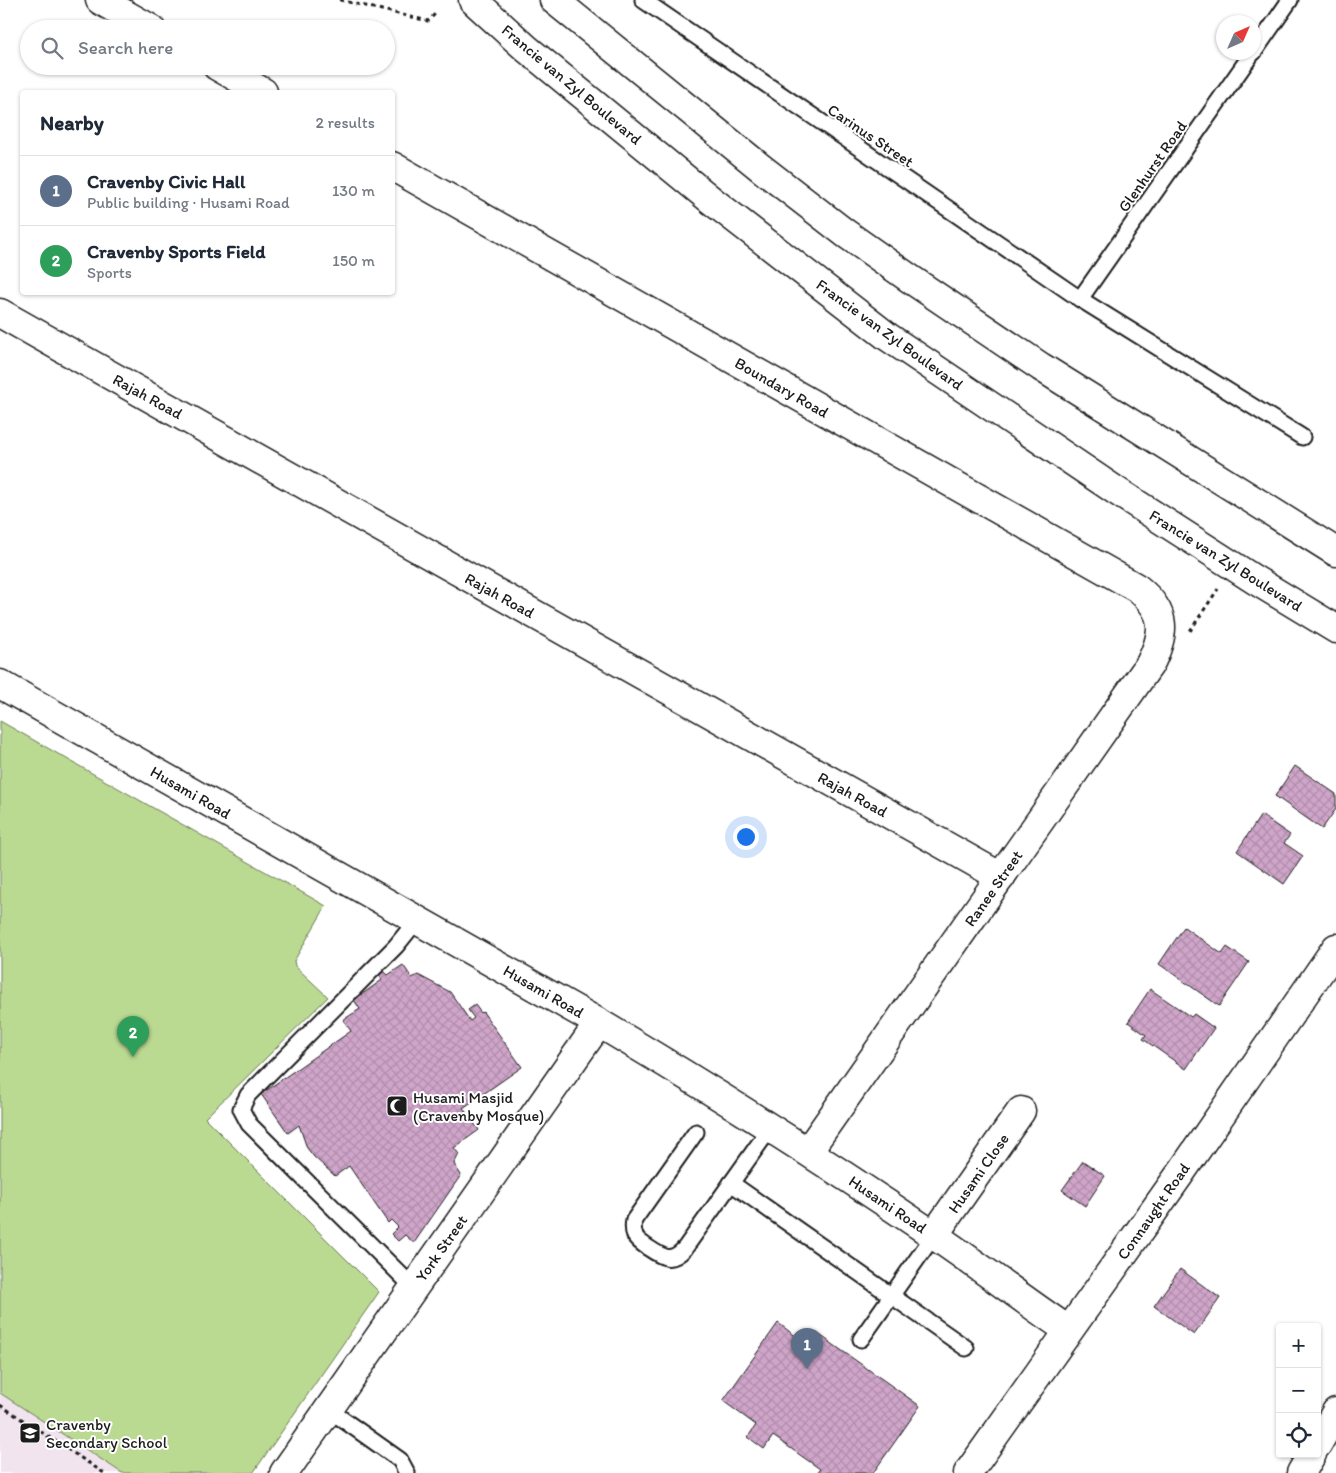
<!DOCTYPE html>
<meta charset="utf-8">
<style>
body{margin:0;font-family:Itim,sans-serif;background:#f6f6f7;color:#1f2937}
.controls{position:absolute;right:15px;bottom:15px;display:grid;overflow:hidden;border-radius:5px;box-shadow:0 1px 4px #0004}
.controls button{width:45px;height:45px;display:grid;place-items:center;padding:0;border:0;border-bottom:1px solid #e0e1e3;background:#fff;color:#1f2937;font:25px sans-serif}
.compass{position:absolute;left:1216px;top:15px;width:45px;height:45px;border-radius:50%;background:#fff;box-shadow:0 1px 4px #0004;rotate:45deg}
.you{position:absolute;left:745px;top:836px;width:18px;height:18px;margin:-12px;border:4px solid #fff;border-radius:50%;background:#1a73e8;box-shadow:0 0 0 8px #1a73e833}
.badge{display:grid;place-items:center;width:32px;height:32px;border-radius:50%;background:#0b8043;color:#fff;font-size:16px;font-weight:700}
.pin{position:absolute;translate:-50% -41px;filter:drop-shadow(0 1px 2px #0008)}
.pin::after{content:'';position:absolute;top:26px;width:18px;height:15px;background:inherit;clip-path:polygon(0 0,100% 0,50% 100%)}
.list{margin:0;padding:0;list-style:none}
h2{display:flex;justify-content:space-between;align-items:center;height:65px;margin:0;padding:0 20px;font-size:21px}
h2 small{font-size:16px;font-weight:400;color:#747a83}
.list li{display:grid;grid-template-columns:32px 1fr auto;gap:15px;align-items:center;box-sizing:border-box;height:70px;padding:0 20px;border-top:1px solid #e0e1e3}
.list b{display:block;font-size:19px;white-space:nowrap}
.list p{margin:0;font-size:16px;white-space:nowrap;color:#747a83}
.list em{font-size:16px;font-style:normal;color:#747a83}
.icon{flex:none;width:28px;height:28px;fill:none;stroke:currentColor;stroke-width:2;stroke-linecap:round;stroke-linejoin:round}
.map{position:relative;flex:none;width:1336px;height:1473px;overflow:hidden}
.search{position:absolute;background:#fff;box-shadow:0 1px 4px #0004;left:20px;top:20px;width:375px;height:55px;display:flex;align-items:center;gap:12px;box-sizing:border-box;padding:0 18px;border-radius:28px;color:#747a83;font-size:19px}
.panel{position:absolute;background:#fff;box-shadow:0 1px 4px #0004;left:20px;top:90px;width:375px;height:205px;border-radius:5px}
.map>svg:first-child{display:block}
</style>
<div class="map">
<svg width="1336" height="1473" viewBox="0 0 1336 1473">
<defs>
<pattern id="building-cross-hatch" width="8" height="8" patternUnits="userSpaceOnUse" patternTransform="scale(1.25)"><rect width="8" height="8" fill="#cfa5c9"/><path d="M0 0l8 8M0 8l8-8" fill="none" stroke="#b18dac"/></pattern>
</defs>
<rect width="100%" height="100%" fill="#fff"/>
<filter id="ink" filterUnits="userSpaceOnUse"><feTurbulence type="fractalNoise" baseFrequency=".02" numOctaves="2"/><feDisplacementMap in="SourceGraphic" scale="10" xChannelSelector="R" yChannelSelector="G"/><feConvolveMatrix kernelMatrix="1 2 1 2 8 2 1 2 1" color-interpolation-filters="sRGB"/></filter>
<g filter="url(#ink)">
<!-- built -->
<polygon fill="#f1e4ef" points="0,1393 122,1473 0,1473"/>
<!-- pitch -->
<polygon fill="#bad991" stroke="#6b7a56" points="0,721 326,906 294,961 295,966 328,997 205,1118 379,1292 253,1473 122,1473 0,1393"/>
<!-- building -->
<g fill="url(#building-cross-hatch)" stroke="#1c1c1c">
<polygon points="1295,766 1336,794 1336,809 1322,829 1275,796"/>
<polygon points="1261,815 1290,835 1284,843 1303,856 1284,884 1237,851"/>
<polygon points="1184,927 1222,954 1227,947 1249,962 1219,1006 1159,964"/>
<polygon points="403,965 412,978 418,975 450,992 470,1021 474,1018 468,1010 475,1005 481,1013 483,1012 522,1067 463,1108 479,1130 454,1148 459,1154 454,1164 461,1175 414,1243 405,1235 398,1241 391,1234 398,1227 391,1220 388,1223 349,1166 335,1176 314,1157 307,1148 299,1125 288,1133 261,1094 351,1031 343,1020 360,1009 354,1000 382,980 379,975 384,971 388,975"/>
<polygon points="1150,989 1191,1017 1194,1014 1214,1028 1186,1069 1143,1039 1146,1035 1128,1022"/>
<polygon points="1083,1161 1105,1176 1085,1206 1062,1190"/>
<polygon points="1180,1269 1220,1298 1194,1335 1154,1306"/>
<polygon points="778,1323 797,1337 817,1333 920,1406 873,1473 817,1473 820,1469 773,1436 764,1449 748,1437 756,1425 723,1401"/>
</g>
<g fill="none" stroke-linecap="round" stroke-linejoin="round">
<!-- service casing -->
<g stroke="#1c1c1c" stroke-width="19">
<g id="service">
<polyline points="643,0 1080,299 1302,437"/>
<polyline points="1254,52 1290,0"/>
<polyline points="1080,299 1253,52"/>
<path d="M696 1132 634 1220C633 1225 633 1231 635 1236 638 1241 643 1244 647 1247 662 1257 671 1264 685 1248L771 1127"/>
<polyline points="731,1183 966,1348"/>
<polyline points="414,1288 249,1124 241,1109 248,1095 396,946 417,920"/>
<polyline points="861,1339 934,1235"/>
<polyline points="328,1409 400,1460 407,1473"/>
</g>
</g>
<!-- minor casing -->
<g stroke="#1c1c1c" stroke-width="31">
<g id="minor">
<polyline points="100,0 151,29"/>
<polyline points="217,66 263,92"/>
<path d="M392 166 1137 588C1167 612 1166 632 1150 664L808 1151"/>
<polyline points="0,313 1001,877"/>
<path d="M0 684 599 1023C712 1090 823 1160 932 1234 978 1265 1022 1299 1068 1330"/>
<polyline points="934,1235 1021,1111"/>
<polyline points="1317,1445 1336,1412"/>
<polyline points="284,1473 599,1023"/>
<polyline points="1301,1473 1312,1454"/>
</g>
</g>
<!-- tertiary casing -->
<g stroke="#1c1c1c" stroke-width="31">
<polyline id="tertiary" points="968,1473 1180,1174 1336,948"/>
</g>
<!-- secondary casing -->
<g stroke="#1c1c1c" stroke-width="31">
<g id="secondary">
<polyline points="473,0 527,49 711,200 888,337 1115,490 1255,580 1336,629"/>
<polyline points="554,0 761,168 845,233 909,278 1041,367 1336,552"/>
</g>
</g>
<!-- path -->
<g stroke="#1c1c1c" stroke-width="3" stroke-dasharray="4 4" stroke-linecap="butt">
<polyline points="340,0 428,21 436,13"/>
<polyline points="1190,631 1218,589"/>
<polyline points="0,1405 104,1473"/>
</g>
<!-- service -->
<use href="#service" stroke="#fff" stroke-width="15"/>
<!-- minor -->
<use href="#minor" stroke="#fff" stroke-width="28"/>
<!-- tertiary -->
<use href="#tertiary" stroke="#fff" stroke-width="28"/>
<!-- secondary -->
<use href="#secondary" stroke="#fff" stroke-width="28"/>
</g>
</g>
<!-- icons -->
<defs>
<g id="mosque-square" transform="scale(1.125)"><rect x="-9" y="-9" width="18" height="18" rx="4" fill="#1c1c1c" stroke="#fff"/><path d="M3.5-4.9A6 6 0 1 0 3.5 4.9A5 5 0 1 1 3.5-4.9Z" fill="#fff"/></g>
<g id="school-square" transform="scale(1.125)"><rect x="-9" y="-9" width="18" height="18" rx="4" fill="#1c1c1c" stroke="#fff"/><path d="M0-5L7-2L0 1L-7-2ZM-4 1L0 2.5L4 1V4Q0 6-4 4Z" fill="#fff"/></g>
</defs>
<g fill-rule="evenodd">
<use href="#mosque-square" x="397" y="1106"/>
<use href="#school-square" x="30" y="1433"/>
</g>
<g text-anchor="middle" stroke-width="4" stroke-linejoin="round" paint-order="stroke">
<!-- street labels -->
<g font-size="16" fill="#1c1c1c" stroke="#fff">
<text transform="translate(572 84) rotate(40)" y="6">Francie van Zyl Boulevard</text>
<text transform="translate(871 135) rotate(34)" y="6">Carinus Street</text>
<text transform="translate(1152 166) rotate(-55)" y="6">Glenhurst Road</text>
<text transform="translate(890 334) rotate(36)" y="6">Francie van Zyl Boulevard</text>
<text transform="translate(782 387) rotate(30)" y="6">Boundary Road</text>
<text transform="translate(148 396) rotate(29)" y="6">Rajah Road</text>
<text transform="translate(1226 560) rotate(32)" y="6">Francie van Zyl Boulevard</text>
<text transform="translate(500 595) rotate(29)" y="6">Rajah Road</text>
<text transform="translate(191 792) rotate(30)" y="6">Husami Road</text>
<text transform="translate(853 794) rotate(29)" y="6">Rajah Road</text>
<text transform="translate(993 888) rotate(-55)" y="6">Ranee Street</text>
<text transform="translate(544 991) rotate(30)" y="6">Husami Road</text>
<text transform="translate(978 1173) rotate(-55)" y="6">Husami Close</text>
<text transform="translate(888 1204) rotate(34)" y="6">Husami Road</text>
<text transform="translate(1153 1211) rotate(-55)" y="6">Connaught Road</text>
<text transform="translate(441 1248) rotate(-55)" y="6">York Street</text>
</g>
<!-- poi labels -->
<g font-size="16" fill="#1c1c1c" stroke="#fff" text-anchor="start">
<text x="413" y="1103">Husami Masjid<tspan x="413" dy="18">(Cravenby Mosque)</tspan></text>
<text x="46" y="1430">Cravenby<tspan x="46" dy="18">Secondary School</tspan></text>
</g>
</g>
</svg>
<div class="controls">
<button>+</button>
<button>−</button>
<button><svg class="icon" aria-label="locate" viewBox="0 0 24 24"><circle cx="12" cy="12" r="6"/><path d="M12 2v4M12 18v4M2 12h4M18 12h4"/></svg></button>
</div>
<svg class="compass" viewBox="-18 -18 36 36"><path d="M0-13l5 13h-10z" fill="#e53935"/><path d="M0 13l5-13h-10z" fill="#747a83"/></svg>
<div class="you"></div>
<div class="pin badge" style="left:807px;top:1369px;background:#5c6f8a">1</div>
<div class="pin badge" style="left:133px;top:1057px;background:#2e9e5b">2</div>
<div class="search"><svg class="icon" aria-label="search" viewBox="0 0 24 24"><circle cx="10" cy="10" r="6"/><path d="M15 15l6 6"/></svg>Search here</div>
<section class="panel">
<h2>Nearby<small>2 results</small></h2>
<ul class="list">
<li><span class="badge" style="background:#5c6f8a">1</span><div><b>Cravenby Civic Hall</b><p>Public building · Husami Road</p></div><em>130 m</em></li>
<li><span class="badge" style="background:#2e9e5b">2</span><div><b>Cravenby Sports Field</b><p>Sports</p></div><em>150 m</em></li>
</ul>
</section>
</div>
